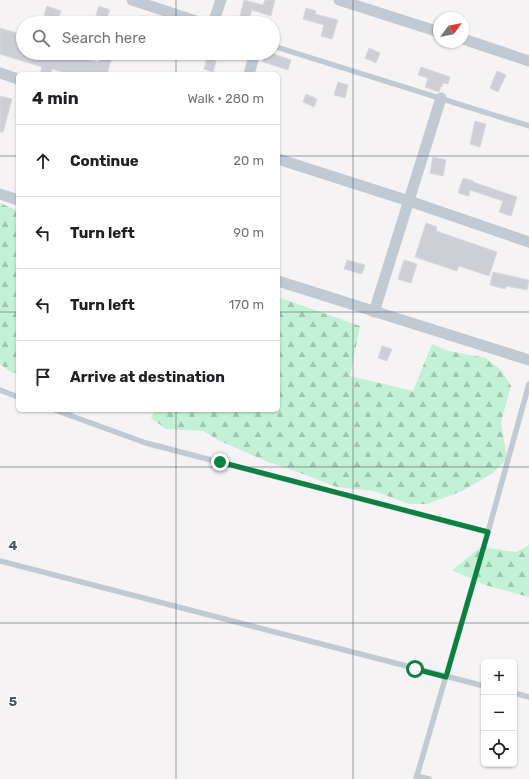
<!DOCTYPE html>
<meta charset="utf-8">
<style>
body{margin:0;font-family:Rubik,sans-serif;background:#f6f6f6;color:#202124}
.controls{position:absolute;right:12px;bottom:12px;display:grid;overflow:hidden;border-radius:6px;box-shadow:0 1px 3px #0004}
.controls button{width:36px;height:36px;display:grid;place-items:center;padding:0;border:0;border-bottom:1px solid #e0e0e0;background:#fff;color:#202124;font:20px sans-serif}
.compass{position:absolute;left:433px;top:12px;width:36px;height:36px;border-radius:50%;background:#fff;box-shadow:0 1px 3px #0004;rotate:57deg}
.stop{position:absolute;width:12px;height:12px;margin:-9px;border:3px solid #0b8043;border-radius:50%;background:#fff}
.stop.end{background:#0b8043;border-color:#fff;box-shadow:0 1px 4px #0008}
.list{margin:0;padding:0;list-style:none}
h2{display:flex;justify-content:space-between;align-items:center;height:52px;margin:0;padding:0 16px;font-size:17px}
h2 small{font-size:13px;font-weight:400;color:#757577}
.list li{display:grid;grid-template-columns:26px 1fr auto;gap:12px;align-items:center;box-sizing:border-box;height:72px;padding:0 16px;border-top:1px solid #e0e0e0}
.list b{display:block;font-size:15px;white-space:nowrap}
.list em{font-size:13px;font-style:normal;color:#757577}
.icon{flex:none;width:22px;height:22px;fill:none;stroke:currentColor;stroke-width:2;stroke-linecap:round;stroke-linejoin:round}
.map{position:relative;flex:none;width:529px;height:779px;overflow:hidden}
.search{position:absolute;background:#fff;box-shadow:0 1px 3px #0004;left:16px;top:16px;width:264px;height:44px;display:flex;align-items:center;gap:10px;box-sizing:border-box;padding:0 14px;border-radius:22px;color:#757577;font-size:15px}
.panel{position:absolute;background:#fff;box-shadow:0 1px 3px #0004;left:16px;top:72px;width:264px;height:340px;border-radius:6px}
.map>svg:first-child{display:block}
</style>
<div class="map">
<svg width="529" height="779" viewBox="0 0 529 779">
<defs>
<pattern id="forest-firs" width="22" height="20" patternUnits="userSpaceOnUse"><rect width="22" height="20" fill="#c3f1d5"/><path d="M5 1l3.5 6h-7zM16 11l3.5 6h-7z" fill="#a0c6b0"/></pattern>
</defs>
<rect width="100%" height="100%" fill="#f5f3f3"/>
<!-- forest -->
<g fill="url(#forest-firs)">
<polygon points="0,203 18,211 18,373 12,373 0,364"/>
<polygon points="278,297 360,326 350,376 413,391 432,344 449,351 486,358 501,370 511,386 501,422 507,459 493,473 462,491 427,504 409,504 374,491 337,487 303,474 266,461 218,440 203,431 166,429 151,418 155,410 278,410"/>
<polygon points="529,545 529,597 485,585 452,570 481,547 516,552"/>
</g>
<!-- building -->
<g fill="#cdcfd5" stroke="#d7d9de">
<polygon points="244,0 263,5 265,0 275,0 271,16 252,10 248,23 239,20"/>
<polygon points="47,6 61,11 58,20 44,15"/>
<polygon points="99,6 110,10 106,19 96,15"/>
<polygon points="306,8 316,11 315,14 338,20 332,39 321,36 324,25 303,19"/>
<polygon points="0,28 23,35 23,53 75,53 74,57 99,62 101,53 113,53 107,74 71,74 52,69 51,74 40,74 42,67 0,54"/>
<polygon points="369,48 380,53 376,63 365,58"/>
<polygon points="266,53 271,53 291,60 288,70 263,62"/>
<polygon points="208,55 217,58 213,72 204,69"/>
<polygon points="421,67 450,77 448,84 443,83 442,87 441,86 439,92 425,87 428,78 418,75"/>
<polygon points="497,71 506,75 498,92 490,88"/>
<polygon points="338,82 348,85 345,98 334,95"/>
<polygon points="306,94 317,99 314,107 303,102"/>
<polygon points="0,96 12,99 3,132 0,132"/>
<polygon points="475,121 486,124 480,147 470,144"/>
<polygon points="433,157 446,160 443,176 430,173"/>
<polygon points="463,178 473,181 473,182 517,197 511,216 499,212 503,201 470,190 469,196 458,193"/>
<polygon points="426,223 437,227 436,231 497,252 489,276 459,266 457,271 415,257"/>
<polygon points="347,260 365,265 362,274 344,269"/>
<polygon points="404,260 417,264 411,283 398,279"/>
<polygon points="493,272 529,280 527,290 506,286 505,289 490,285"/>
<polygon points="382,346 392,349 387,361 378,358"/>
</g>
<g fill="none" stroke-linecap="round" stroke-linejoin="round">
<!-- service -->
<g stroke="#c1cad2" stroke-width="5.5">
<polyline points="273,46 529,126"/>
<polyline points="0,390 18,397"/>
<polyline points="55,410 146,443 488,532"/>
<polyline points="0,561 484,686"/>
<polyline points="514,693 529,697"/>
<polyline points="417,776 429,779"/>
<polyline points="416,779 488,532 529,384"/>
</g>
<!-- minor -->
<g stroke="#c1cad2" stroke-width="11">
<polyline points="132,0 202,23"/>
<polyline points="339,0 439,32"/>
<polyline points="213,23 221,0"/>
<polyline points="463,39 529,61"/>
<polyline points="0,73 18,79"/>
<polyline points="249,74 255,53"/>
<polyline points="278,159 409,201 529,242"/>
<polyline points="0,194 18,200"/>
<polyline points="278,281 529,360"/>
<polyline points="374,312 441,98"/>
</g>
</g>
<g fill="none" stroke-linecap="round" stroke-linejoin="round">
<!-- route -->
<polyline stroke="#0b8043" stroke-width="5" points="220,462 488,532 446,677 415,669"/>
</g>
<!-- grid -->
<path fill="none" stroke="#4a5661" stroke-width="1" stroke-opacity="0.55" d="M176 0V23M353 0V779M176 53V74M0 156H18M278 156H529M0 312H18M278 312H529M176 410V779M0 467H529M0 623H529"/>
<g font-size="13" text-anchor="middle" font-weight="bold" fill="#4a5661" stroke="#fff" stroke-width="3" stroke-linejoin="round" paint-order="stroke">
<text x="13" y="550">4</text>
<text x="13" y="706">5</text>
</g>
</svg>
<div class="controls">
<button>+</button>
<button>−</button>
<button><svg class="icon" aria-label="locate" viewBox="0 0 24 24"><circle cx="12" cy="12" r="6"/><path d="M12 2v4M12 18v4M2 12h4M18 12h4"/></svg></button>
</div>
<svg class="compass" viewBox="-18 -18 36 36"><path d="M0-13l5 13h-10z" fill="#e53935"/><path d="M0 13l5-13h-10z" fill="#757577"/></svg>
<div class="stop" style="left:415px;top:669px"></div>
<div class="stop end" style="left:220px;top:462px"></div>
<div class="search"><svg class="icon" aria-label="search" viewBox="0 0 24 24"><circle cx="10" cy="10" r="6"/><path d="M15 15l6 6"/></svg>Search here</div>
<section class="panel">
<h2>4 min<small>Walk · 280 m</small></h2>
<ul class="list">
<li><svg class="icon" aria-label="ahead" viewBox="0 0 24 24"><path d="M12 20V5M6 11l6-6 6 6"/></svg><div><b>Continue</b></div><em>20 m</em></li>
<li><svg class="icon" aria-label="left" viewBox="0 0 24 24"><path d="M17 20v-9H6M10 6l-5 5 5 5"/></svg><div><b>Turn left</b></div><em>90 m</em></li>
<li><svg class="icon" aria-label="left" viewBox="0 0 24 24"><path d="M17 20v-9H6M10 6l-5 5 5 5"/></svg><div><b>Turn left</b></div><em>170 m</em></li>
<li><svg class="icon" aria-label="arrive" viewBox="0 0 24 24"><path d="M6 21V4h12l-3 4 3 4H6"/></svg><div><b>Arrive at destination</b></div></li>
</ul>
</section>
</div>
